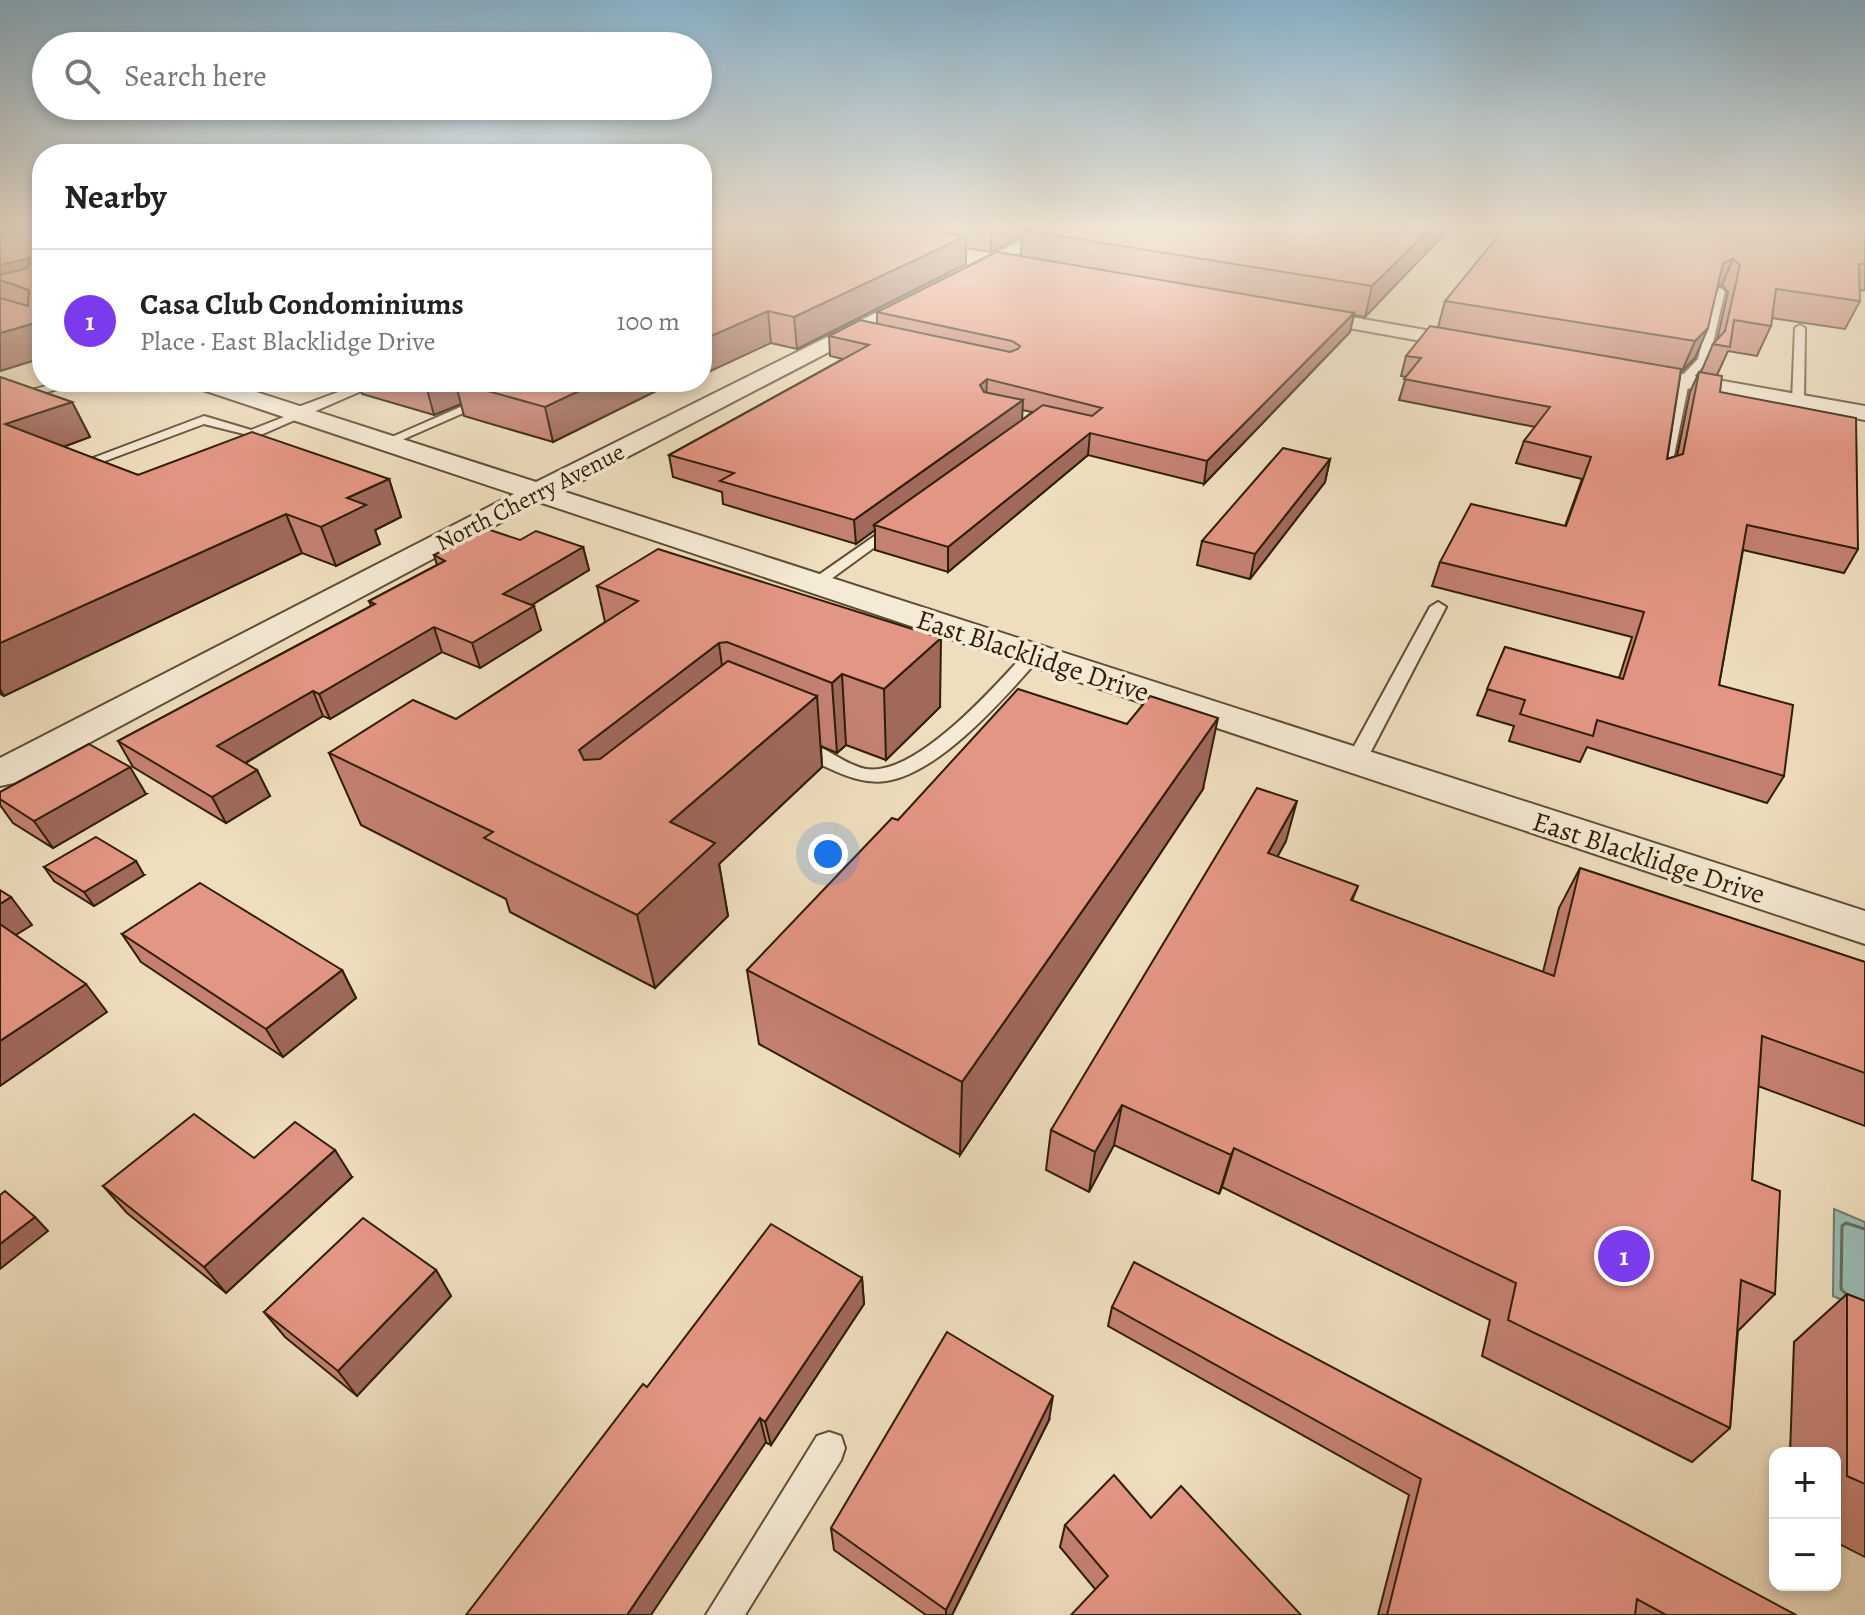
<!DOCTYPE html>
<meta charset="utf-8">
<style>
body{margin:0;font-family:Alegreya,serif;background:#f6f6f6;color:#222}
.controls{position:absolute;right:24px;bottom:24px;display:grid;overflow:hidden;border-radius:16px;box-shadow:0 4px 12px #0003}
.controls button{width:72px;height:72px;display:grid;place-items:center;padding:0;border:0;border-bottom:2px solid #e0e0e0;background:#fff;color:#222;font:40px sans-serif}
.you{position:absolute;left:828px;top:854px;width:28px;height:28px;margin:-20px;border:6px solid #fff;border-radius:50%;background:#1a73e8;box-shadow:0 0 0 12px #1a73e833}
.badge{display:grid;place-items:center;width:52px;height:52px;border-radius:50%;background:#7c3aed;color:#fff;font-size:26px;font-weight:700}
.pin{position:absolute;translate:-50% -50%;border:4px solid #fff;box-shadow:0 2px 8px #0006}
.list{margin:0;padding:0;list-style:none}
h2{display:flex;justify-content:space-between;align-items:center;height:104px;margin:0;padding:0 32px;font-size:34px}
h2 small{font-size:26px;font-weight:400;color:#767676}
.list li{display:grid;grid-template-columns:52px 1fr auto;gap:24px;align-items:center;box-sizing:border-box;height:144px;padding:0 32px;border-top:2px solid #e0e0e0}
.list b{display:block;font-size:30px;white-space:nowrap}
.list p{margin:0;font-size:26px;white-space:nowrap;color:#767676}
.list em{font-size:26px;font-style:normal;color:#767676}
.icon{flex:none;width:44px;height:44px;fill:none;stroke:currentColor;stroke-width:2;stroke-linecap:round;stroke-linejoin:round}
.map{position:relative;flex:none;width:1865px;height:1615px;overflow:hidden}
.search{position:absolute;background:#fff;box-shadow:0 4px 12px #0003;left:32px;top:32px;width:680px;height:88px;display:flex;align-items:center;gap:20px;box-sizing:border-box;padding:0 28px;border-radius:44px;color:#767676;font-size:30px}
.panel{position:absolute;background:#fff;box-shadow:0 4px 12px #0003;left:32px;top:144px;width:680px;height:248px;border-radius:32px}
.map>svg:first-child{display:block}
</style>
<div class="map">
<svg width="1865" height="1615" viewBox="0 0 1865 1615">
<rect width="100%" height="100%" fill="#efdebe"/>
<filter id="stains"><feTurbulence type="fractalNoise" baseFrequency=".0025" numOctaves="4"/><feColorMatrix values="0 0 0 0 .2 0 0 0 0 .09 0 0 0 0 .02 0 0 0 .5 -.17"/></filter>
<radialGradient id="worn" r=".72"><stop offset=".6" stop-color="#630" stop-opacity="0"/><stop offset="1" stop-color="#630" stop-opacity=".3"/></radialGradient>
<!-- water -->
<polygon fill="#9abcb4" stroke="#6f7d6f" stroke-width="2" points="1834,1209 1865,1222 1865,1310 1833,1296"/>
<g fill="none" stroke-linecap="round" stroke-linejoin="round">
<!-- shore -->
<polyline stroke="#646d5e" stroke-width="3" points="1845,1293 1841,1289 1842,1226 1846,1223 1865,1229"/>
<!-- lane casing -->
<g stroke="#5f4e36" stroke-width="4">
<g id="lane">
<polygon points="1720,288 1725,291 1709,360 1689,382 1670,476 1658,479 1677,381 1698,359 1715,291"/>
<polygon points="1800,325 1805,328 1804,401 1798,405 1792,401 1795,328"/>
<polygon points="62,382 81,382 0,406 0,398"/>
<polygon points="266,382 283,382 245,397 235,395"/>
<polygon points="365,382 382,382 256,437 204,424 89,467 77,464 204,416 251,430 289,415 290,410"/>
<polygon points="518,382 534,382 388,446 378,443"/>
<polygon points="896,521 901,522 901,528 820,587 810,587 810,581"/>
<polygon points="1438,602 1446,607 1366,761 1356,767 1349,765 1346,761 1430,607"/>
<path d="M1033 650 1041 655 1039 659C1004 698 940 773 886 781 865 784 845 776 826 767 814 761 797 756 789 746L791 742C816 736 842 765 866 769 916 777 996 685 1027 651Z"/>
<polygon points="829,1432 841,1436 845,1448 841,1460 745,1615 706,1615 817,1436"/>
</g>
</g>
<!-- street casing -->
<g stroke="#5f4e36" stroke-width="4">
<g id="street">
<polygon points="1050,226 1071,226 562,491 1865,911 1865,944 539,502 14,783 0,786 0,758 514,494 194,387 191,382 225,382 536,482"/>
<polygon points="1300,308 1477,339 1488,345 1477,351 1293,318 1290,314"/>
<polygon points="1627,364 1865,406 1865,420 1619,376 1616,371"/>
</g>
</g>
<!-- lane -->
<use href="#lane" fill="#f5ead5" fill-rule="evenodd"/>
<!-- street -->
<use href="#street" fill="#f5ead5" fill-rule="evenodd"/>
</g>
<!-- wall -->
<g fill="#c48172" stroke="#2f1e08" stroke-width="2" fill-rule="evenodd">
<polygon points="0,226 42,226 42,358 0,371"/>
<path d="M702 226H1452L1365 317 1354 315 1350 332 1204 484 1088 455 948 572 875 550V530L856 544 723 504 722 492 673 477 669 455 843 359 830 356 829 336 877 324V312L1021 257 1022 236 991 252 966 248V264L797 349 771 343ZM1022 410 1032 412 1022 420Z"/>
<path d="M1865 226V290L1859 291 1860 301 1845 329 1772 318 1771 326 1757 356 1728 351 1717 375 1720 392 1858 549 1844 573 1743 550 1719 685 1784 776 1767 803 1587 747 1580 762 1509 741 1514 726 1477 715 1505 647 1619 678 1632 637 1432 586 1440 562 1565 526 1582 479 1516 463 1524 441 1535 427 1399 400 1406 377 1401 376 1406 356 1438 327 1445 301ZM1722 285 1728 292 1717 340 1713 344 1701 372H1699L1690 392 1677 456 1667 459 1681 371H1682L1695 358 1718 287Z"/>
<polygon points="0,377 72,402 90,437 63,447 138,475 389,479 401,517 375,530 380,544 336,566 302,553 4,696 0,694"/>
<polygon points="321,382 356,382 341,388"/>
<polygon points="358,382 674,382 553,442 464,416 461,404 434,415 362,394"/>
<polygon points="1330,459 1325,482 1250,579 1197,565 1202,541"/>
<polygon points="520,540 583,547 589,570 532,605 541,630 480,668 442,652 330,719 323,716 246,763 270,796 226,823 133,767 118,741 371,606 369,601 437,565 434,555"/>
<polygon points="597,586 940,707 886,760 846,745 837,753 821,746 822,767 719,864 728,916 655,988 510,912 506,899 361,825 329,753 456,719 605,622"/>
<polygon points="1203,789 960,1155 759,1044 747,970 898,820"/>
<polygon points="0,792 146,794 53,848 13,823 0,805"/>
<polygon points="1286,841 1277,857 1358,886 1352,901 1543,972 1559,908 1580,868 1865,962 1865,1126 1758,1086 1752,1180 1775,1294 1738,1331 1730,1428 1692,1462 1482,1356 1490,1320 1222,1187 1219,1194 1114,1145 1089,1192 1046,1170 1051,1130"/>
<polygon points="44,867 144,875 94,906 54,881"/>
<polygon points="122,934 342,970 356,998 283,1057 141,962"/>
<polygon points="254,1158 352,1177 226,1293 127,1213 103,1186"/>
<polygon points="436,1270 451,1296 357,1396 285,1337 264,1312"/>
<polygon points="862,1278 864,1304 771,1445 647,1387"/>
<polygon points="1847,1294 1865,1301 1865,1557 1835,1542 1835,1453 1790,1453 1794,1342"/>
<polygon points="1112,1307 1796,1615 1378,1615 1409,1495 1108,1326"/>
<polygon points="1049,1420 952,1615 926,1615 834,1550 831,1528"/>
<polygon points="1151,1518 1301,1615 1095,1589 1060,1547 1065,1525"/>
</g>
<!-- shaded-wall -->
<g fill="#a0695c" stroke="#2f1e08" stroke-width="2">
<polygon points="0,226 31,226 42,249 0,253"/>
<polygon points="991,226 1043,226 1022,230 1022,236 991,252"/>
<polygon points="1433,226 1452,226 1365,317 1372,286"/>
<polygon points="966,236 966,264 797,349 794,317"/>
<polygon points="30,258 29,290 0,280 0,265"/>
<polygon points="1733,259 1722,285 1712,290 1723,263"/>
<polygon points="768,311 771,343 702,375 702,340"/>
<polygon points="1354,313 1350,332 1204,484 1207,461"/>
<polygon points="42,321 42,358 0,371 0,333"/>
<polygon points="1708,328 1695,358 1682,371 1695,341"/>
<polygon points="987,379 986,400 980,385"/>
<polygon points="339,382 356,382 341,388"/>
<polygon points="425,382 455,382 461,404 434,415"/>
<polygon points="598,382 674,382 553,442 545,407"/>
<polygon points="1023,400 1022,422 874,525 875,530 856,544 854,520"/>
<polygon points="72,402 90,437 25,461 5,424"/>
<polygon points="1090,433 1088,455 948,572 948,547"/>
<polygon points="1330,459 1325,482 1250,579 1255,554"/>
<polygon points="389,479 401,517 375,530 380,544 336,566 321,527 347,498"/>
<polygon points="286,514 302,553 4,696 0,689 0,643"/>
<polygon points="583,547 589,570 510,618 503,594"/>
<polygon points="534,606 541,630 480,668 472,643"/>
<polygon points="434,627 442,652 330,719 319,694"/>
<polygon points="941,638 940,707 886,760 884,689"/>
<polygon points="719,643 728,712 597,822 579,750"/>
<polygon points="842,674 846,745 837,753 832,683"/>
<polygon points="313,691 323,716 230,772 217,746"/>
<polygon points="817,696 822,767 719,864 728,916 655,988 637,915 670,822"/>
<polygon points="1218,718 1203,789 960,1155 962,1082"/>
<polygon points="130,767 146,794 53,848 34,821"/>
<polygon points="257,770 270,796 226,823 212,797"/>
<polygon points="1297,801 1286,841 1257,893 1268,853"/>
<polygon points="136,861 144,875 94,906 84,892"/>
<polygon points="11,897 32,925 6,941 0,933 0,904"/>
<polygon points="342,970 356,998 283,1057 266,1029"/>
<polygon points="86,984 107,1012 0,1086 0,1041"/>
<polygon points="1122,1105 1114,1145 1089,1192 1095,1152"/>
<polygon points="1234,1148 1222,1187 1219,1194 1231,1155"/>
<polygon points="335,1150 352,1177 226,1293 204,1267"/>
<polygon points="35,1217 48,1231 0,1269 0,1244"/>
<polygon points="436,1270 451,1296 357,1396 338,1371"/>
<polygon points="862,1278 864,1304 771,1445 765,1422"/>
<polygon points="1053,1396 1049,1420 952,1615 946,1615 946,1610"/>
<polygon points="760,1418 766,1442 651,1615 627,1615"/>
</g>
<!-- building -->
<g fill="#e49684" stroke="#2f1e08" stroke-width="2">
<polygon points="31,226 42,226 42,321 0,333 0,298 28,306 29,290 0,280 0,275 28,268 30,258 0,265 0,235 29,233"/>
<polygon points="702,226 903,226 966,236 794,317 768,311 702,340"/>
<polygon points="1029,226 1433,226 1372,286 1022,230"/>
<polygon points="1506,226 1865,226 1865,264 1859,264 1860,301 1776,289 1771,326 1734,320 1730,347 1713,344 1725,331 1740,265 1733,259 1723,263 1708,328 1695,341 1445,301"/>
<polygon points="997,252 1354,313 1207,461 1090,433 948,547 874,525 1043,405 1092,416 1102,408 987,379 980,385 984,392 1023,400 854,520 720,481 734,473 669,455 869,345 829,336 860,320 1010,352 1018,349 1020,346 1012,341 877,312"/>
<polygon points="1430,326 1681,369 1667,459 1683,454 1699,372 1722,376 1720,392 1856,418 1858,549 1747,525 1719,685 1793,705 1784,776 1597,720 1593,736 1520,714 1525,700 1487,689 1505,647 1623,679 1644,612 1440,562 1471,504 1566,526 1591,457 1524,441 1550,407 1404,379 1421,358 1406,356"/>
<polygon points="0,377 72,402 5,424 138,475 252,432 389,479 347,498 366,505 321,527 286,514 0,643"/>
<polygon points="456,382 598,382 545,407"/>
<polygon points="1283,448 1330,459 1255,554 1202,541"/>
<polygon points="484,528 520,540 536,531 583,547 503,594 534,606 472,643 434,627 319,694 313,691 217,746 257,770 212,797 118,741 375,604 369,601 445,561 434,555"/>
<polygon points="658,549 941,638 884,689 842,674 832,683 727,642 719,643 579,750 584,760 600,759 728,661 817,696 670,822 715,843 637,915 484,838 493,832 329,753 413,700 456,719 638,601 597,586"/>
<polygon points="1018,689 1127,724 1150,696 1218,718 962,1082 747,970 892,818 898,820"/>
<polygon points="89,744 130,767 34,821 0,799 0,792"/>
<polygon points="1257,788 1297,801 1268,853 1358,886 1351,900 1554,976 1580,868 1865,962 1865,1073 1762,1036 1752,1180 1780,1191 1775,1294 1741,1280 1730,1428 1508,1320 1516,1283 1234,1148 1231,1155 1122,1105 1095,1152 1051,1130"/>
<polygon points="96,837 136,861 84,892 44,867"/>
<polygon points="200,883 342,970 266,1029 122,934"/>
<polygon points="0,890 11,897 0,904"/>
<polygon points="0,924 86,984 0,1041"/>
<polygon points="194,1114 254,1158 295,1122 335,1150 204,1267 103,1186"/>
<polygon points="5,1191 35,1217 0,1244 0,1195"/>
<polygon points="363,1218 436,1270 338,1371 264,1312"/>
<polygon points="771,1224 862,1278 765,1422 760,1418 627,1615 466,1615 643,1384 647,1387"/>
<polygon points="1134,1262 1500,1456 1796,1615 1666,1615 1637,1599 1635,1615 1387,1615 1421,1479 1112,1307"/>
<polygon points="1847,1294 1865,1301 1865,1484 1847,1476"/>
<polygon points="947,1332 1053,1396 946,1610 831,1528"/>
<polygon points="1114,1475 1151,1518 1181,1486 1301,1615 1071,1615 1108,1576 1065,1525"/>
</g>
<!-- sky -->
<linearGradient id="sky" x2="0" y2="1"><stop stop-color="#89b7d3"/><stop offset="0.5" stop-color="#f8f0e2"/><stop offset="1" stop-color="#f8f0e2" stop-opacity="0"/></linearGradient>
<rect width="1865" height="452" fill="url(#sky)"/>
<g text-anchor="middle" stroke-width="7" stroke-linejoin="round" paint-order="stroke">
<!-- far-street labels -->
<g font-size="24" fill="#2f1e08" stroke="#f5ead5">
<text transform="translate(530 497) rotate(-27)" y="8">North Cherry Avenue</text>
</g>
<!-- street labels -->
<g font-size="28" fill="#2f1e08" stroke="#f5ead5">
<text transform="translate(1033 655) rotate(18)" y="10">East Blacklidge Drive</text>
<text transform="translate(1649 857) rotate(18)" y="10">East Blacklidge Drive</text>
</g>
</g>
<rect width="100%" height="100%" filter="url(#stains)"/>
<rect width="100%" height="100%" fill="url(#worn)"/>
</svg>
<div class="controls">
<button>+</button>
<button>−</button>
</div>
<div class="you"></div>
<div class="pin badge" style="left:1624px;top:1256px">1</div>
<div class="search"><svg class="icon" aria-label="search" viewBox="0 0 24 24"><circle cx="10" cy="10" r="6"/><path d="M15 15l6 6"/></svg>Search here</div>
<section class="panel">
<h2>Nearby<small></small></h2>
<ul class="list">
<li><span class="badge">1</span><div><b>Casa Club Condominiums</b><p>Place · East Blacklidge Drive</p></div><em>100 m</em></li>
</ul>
</section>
</div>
